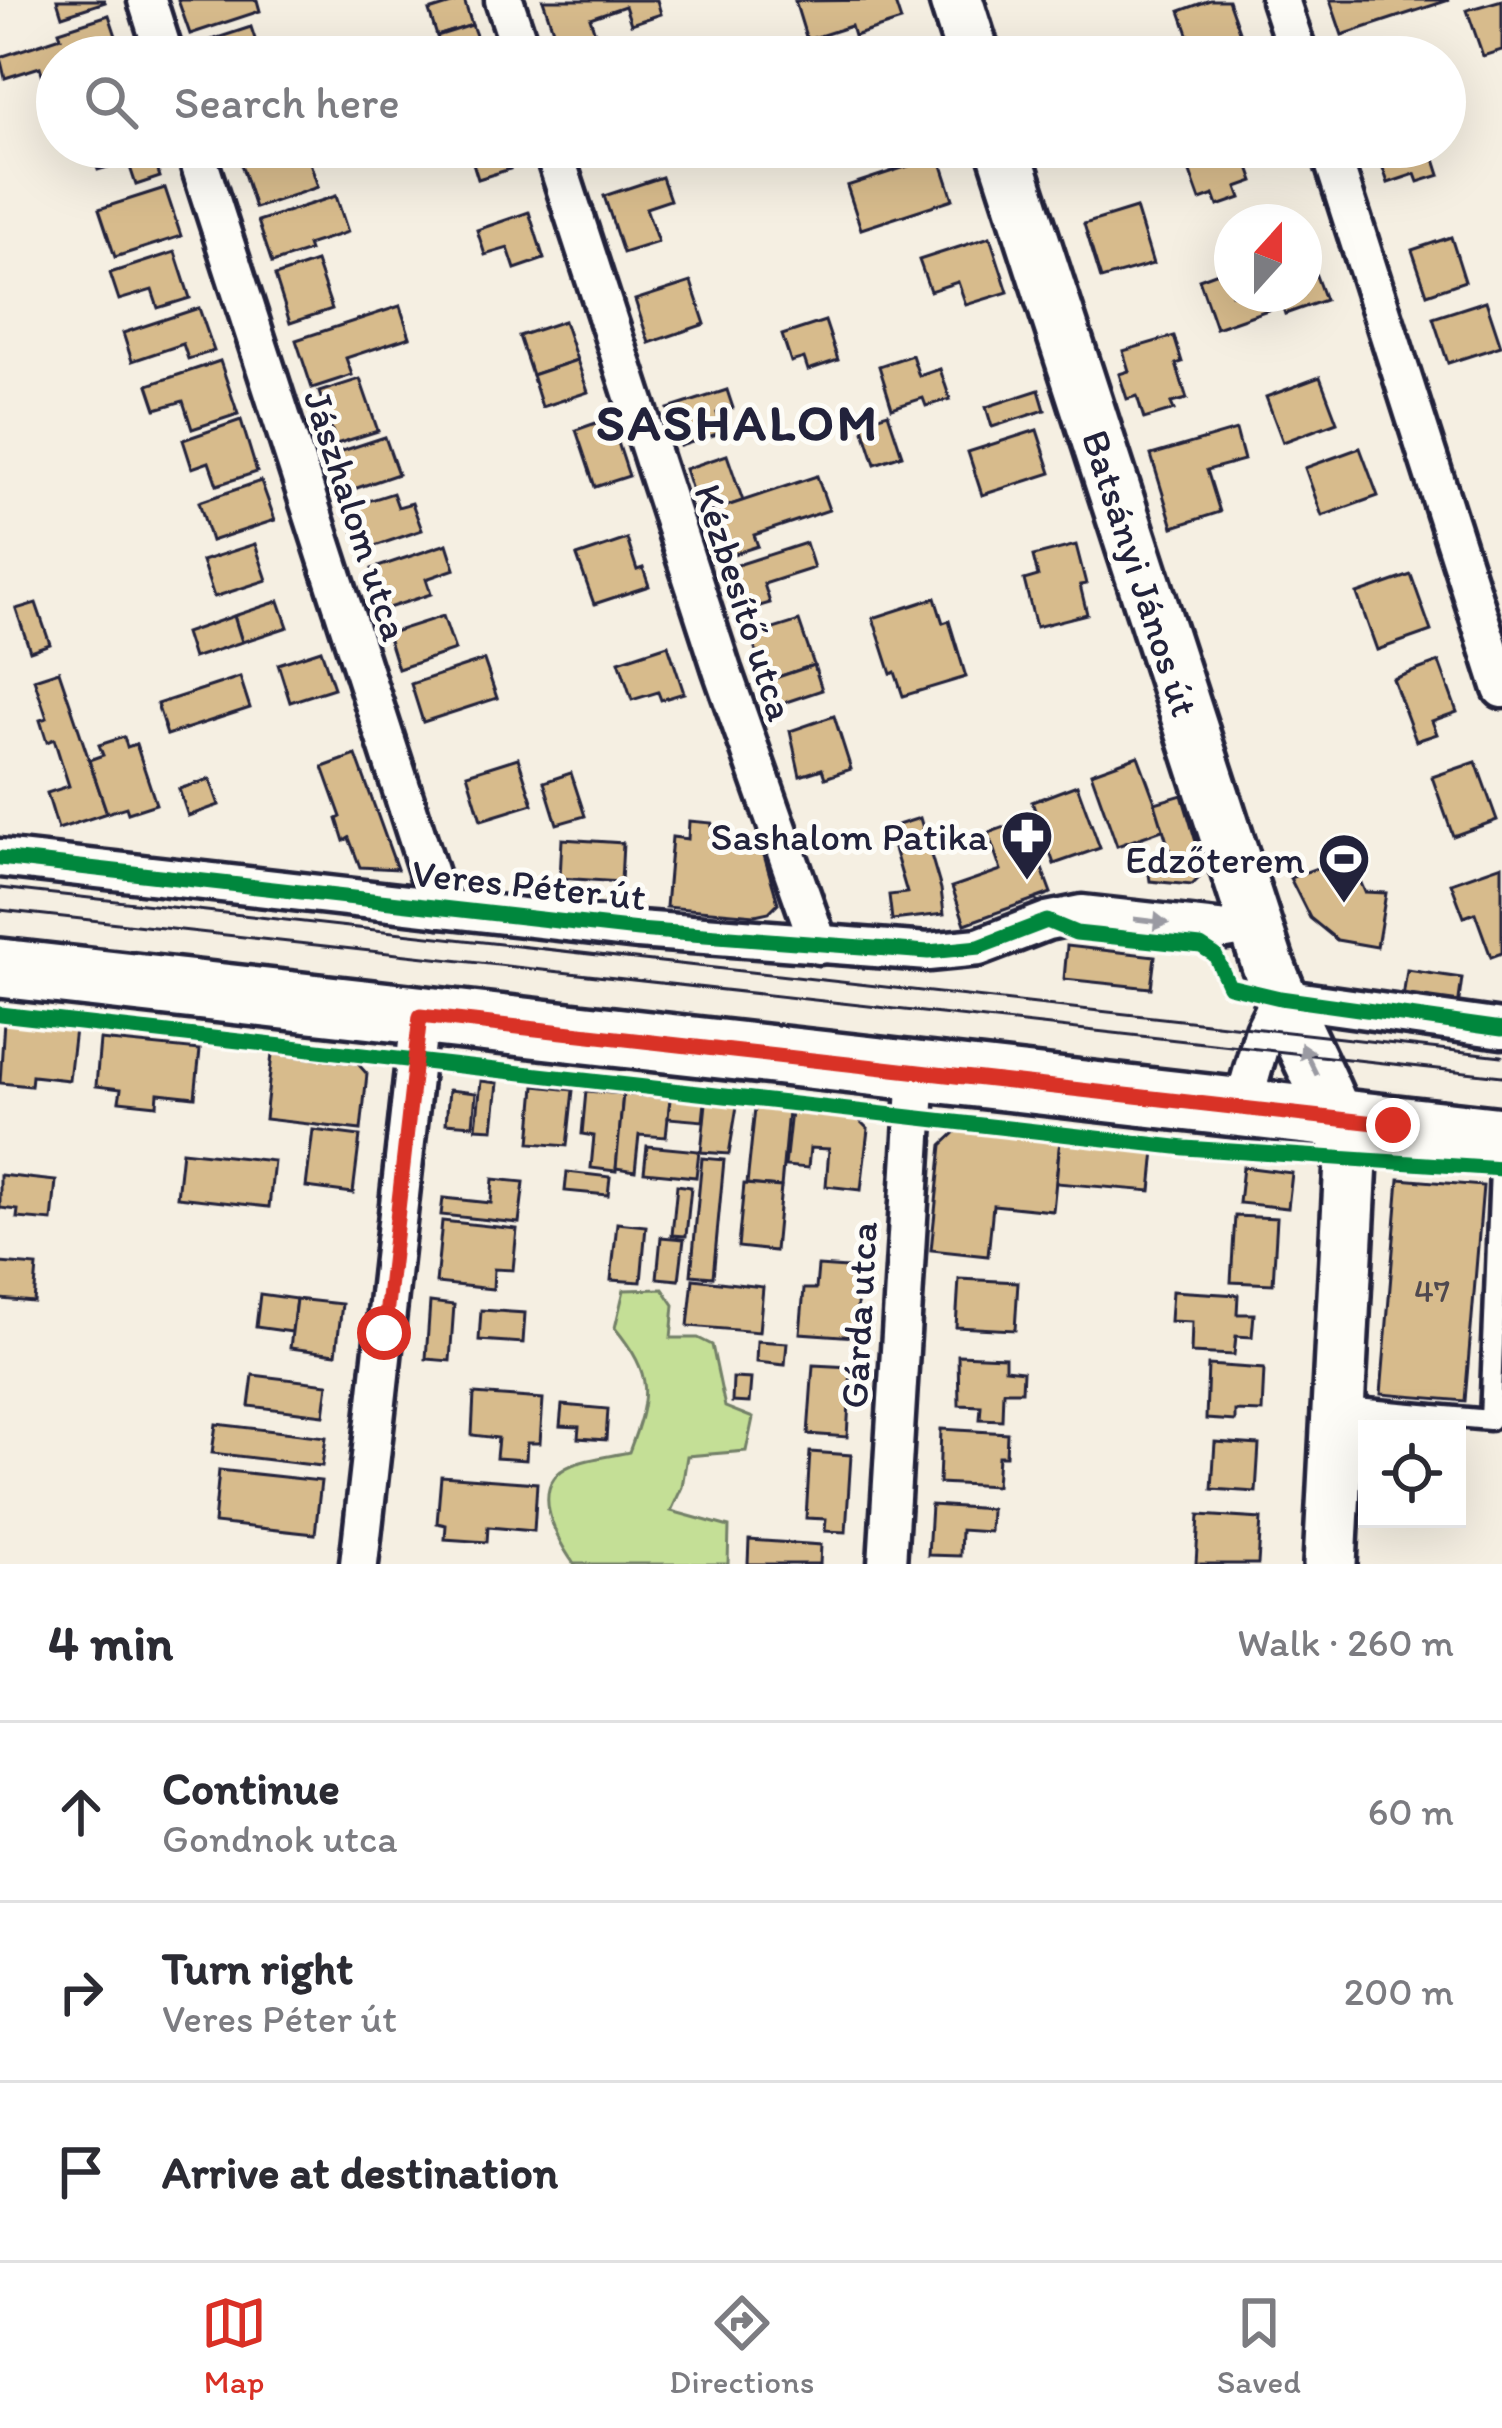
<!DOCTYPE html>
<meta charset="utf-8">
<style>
body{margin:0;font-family:Itim,sans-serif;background:#f2f2f3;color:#2b2b33}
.controls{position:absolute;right:36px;bottom:36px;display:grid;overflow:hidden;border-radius:0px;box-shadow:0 12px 48px #0002}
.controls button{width:108px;height:108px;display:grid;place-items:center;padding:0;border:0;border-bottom:3px solid #e1e1e2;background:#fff;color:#2b2b33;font:60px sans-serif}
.compass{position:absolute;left:1214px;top:204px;width:108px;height:108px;border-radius:50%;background:#fff;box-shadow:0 12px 48px #0002;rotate:21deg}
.stop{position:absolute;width:36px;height:36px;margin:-27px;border:9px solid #d93025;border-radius:50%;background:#fff}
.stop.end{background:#d93025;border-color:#fff;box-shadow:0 3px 12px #0008}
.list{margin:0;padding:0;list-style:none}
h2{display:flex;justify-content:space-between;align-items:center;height:156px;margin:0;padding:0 48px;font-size:51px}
h2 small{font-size:39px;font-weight:400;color:#7c7c81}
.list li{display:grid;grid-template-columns:78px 1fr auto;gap:36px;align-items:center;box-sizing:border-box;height:180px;padding:0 48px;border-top:3px solid #e1e1e2}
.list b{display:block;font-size:45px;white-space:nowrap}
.list p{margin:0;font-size:39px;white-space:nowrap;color:#7c7c81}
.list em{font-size:39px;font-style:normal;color:#7c7c81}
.icon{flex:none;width:66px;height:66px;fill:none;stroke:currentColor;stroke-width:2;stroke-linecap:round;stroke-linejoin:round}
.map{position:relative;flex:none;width:1502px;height:1564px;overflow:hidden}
.search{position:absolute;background:#fff;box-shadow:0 12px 48px #0002;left:36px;right:36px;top:36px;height:132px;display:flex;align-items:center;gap:30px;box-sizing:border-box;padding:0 42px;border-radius:66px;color:#7c7c81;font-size:45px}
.sheet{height:696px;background:#fff}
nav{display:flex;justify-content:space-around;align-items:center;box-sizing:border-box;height:168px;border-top:3px solid #e1e1e2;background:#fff;font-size:33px;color:#7c7c81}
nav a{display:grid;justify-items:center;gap:6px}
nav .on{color:#d93025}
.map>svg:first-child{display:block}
</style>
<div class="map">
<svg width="1502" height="1564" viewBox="0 0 1502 1564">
<rect width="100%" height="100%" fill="#f5efe2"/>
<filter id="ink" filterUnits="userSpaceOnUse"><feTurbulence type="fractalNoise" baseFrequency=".00833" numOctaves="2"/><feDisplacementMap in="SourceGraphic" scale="24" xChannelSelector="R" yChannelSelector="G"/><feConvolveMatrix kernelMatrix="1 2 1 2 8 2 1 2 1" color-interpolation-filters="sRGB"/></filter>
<g filter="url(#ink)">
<!-- green -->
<path fill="#c4df96" stroke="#738068" stroke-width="3" d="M663 1289 674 1305 671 1338H698L712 1345 725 1407 753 1418 746 1451 687 1456 682 1487 671 1511 729 1527 728 1564H574C555 1537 527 1483 572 1465 589 1458 611 1456 629 1452 650 1396 654 1376 615 1328L624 1290Z"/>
<!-- building -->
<g fill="#d7bb8c" stroke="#22223b" stroke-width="3">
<polygon points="57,0 104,0 105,2 62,16"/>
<polygon points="178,0 257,0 260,11 190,34"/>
<polygon points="464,0 472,25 437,36 429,11"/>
<polygon points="543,0 657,0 661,14 631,24 625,6 590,18 599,45 562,57"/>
<polygon points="894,0 901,21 854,36 851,26 807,40 795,1"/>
<polygon points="1210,0 1228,0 1248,57 1196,57 1180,11"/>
<polygon points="1330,0 1449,0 1342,35"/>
<polygon points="1502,0 1502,50 1483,56 1467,10"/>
<polygon points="109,15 123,57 57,57 57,82 46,86 40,67 5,78 0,57 61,37 59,31"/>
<polygon points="472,25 483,54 444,57 437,36"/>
<polygon points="251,27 261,57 210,57 205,42"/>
<polygon points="150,147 160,177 136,185 128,161 98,170 91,148"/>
<polygon points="293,147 305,147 318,187 255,208 241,164"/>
<polygon points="468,147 514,147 505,152 510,169 478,179"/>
<polygon points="1226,147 1242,147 1254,181 1237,187 1241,198 1218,206 1214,195 1200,200 1186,161"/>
<polygon points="1376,147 1431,147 1440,175 1418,182 1415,174 1388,183"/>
<polygon points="939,156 953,199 861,229 847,186"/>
<polygon points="662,177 670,200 646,208 658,242 623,253 604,196"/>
<polygon points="165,188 181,236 115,257 99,209"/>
<polygon points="336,196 348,232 307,245 309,251 272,263 258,221"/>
<polygon points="1136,208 1153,264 1101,279 1084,224"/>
<polygon points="529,212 544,259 515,269 508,248 485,255 477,230"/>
<polygon points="990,237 1008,292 966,305 958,282 930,291 919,260"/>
<polygon points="1451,237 1465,281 1427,294 1412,250"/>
<polygon points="1304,243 1325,300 1285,314 1282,305 1216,328 1199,279 1232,267 1232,294 1304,294"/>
<polygon points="175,252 190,298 158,308 152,290 119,300 110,273"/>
<polygon points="316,262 332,309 290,323 275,276"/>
<polygon points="691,282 705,324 649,343 635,300"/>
<polygon points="1486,301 1501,346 1448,363 1433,318"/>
<polygon points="400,306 410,337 346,358 352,375 312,388 296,340"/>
<polygon points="199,308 214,351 188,359 183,344 132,361 123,333"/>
<polygon points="564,321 577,360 532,375 519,336"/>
<polygon points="825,321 838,360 808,370 804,358 791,362 782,335"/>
<polygon points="1174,336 1182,362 1176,364 1187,399 1171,403 1174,410 1144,419 1137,396 1127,399 1119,374 1129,371 1123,351"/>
<polygon points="912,355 919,376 940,369 950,399 926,406 923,398 892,408 879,366"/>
<polygon points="577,360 588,392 542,407 532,375"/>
<polygon points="220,361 238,414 192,429 183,401 156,409 148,385"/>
<polygon points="1320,377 1337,422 1283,442 1266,397"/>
<polygon points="360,379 378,431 336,444 331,427 323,430 318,415 326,413 319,392"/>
<polygon points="727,390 733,408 717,413 723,432 680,446 668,409"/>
<polygon points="1039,390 1045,410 992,427 986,407"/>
<polygon points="888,413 902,455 875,464 861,421"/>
<polygon points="610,418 629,476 595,487 576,430"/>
<polygon points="241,420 257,472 217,485 209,462 192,468 183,440"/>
<polygon points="1037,430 1051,473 982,495 968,452"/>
<polygon points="1236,430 1244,460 1207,470 1220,512 1173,527 1151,455"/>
<polygon points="385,437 398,474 348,491 336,453"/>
<polygon points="1360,448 1378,496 1322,516 1305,468"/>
<polygon points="727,455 743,501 700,515 685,469"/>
<polygon points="817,476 829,510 754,535 758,546 715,560 700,515"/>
<polygon points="261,481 275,520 211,541 199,502"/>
<polygon points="393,493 398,507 412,503 422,530 360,551 346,508"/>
<polygon points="627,539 637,570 643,568 649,586 594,604 577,556"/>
<polygon points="806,543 814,568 764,584 770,603 740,612 725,569"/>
<polygon points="255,544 267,580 214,597 202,561"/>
<polygon points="447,544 455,569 426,579 431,594 385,609 372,569"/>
<polygon points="1076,545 1086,584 1080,585 1087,614 1036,627 1024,580 1038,576 1033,556"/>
<polygon points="1411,575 1431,631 1377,650 1357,594"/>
<polygon points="935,598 943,623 949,621 966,677 903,696 895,672 891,674 873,618"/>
<polygon points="279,601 288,627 242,642 234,616"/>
<polygon points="36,603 50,644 30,651 16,609"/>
<polygon points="234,616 242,642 193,658 185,633"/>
<polygon points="443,616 455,650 398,669 387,634"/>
<polygon points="799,621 814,665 766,681 751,636"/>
<polygon points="668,645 684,693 661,700 658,692 632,700 619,661"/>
<polygon points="321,650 334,688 290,702 278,664"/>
<polygon points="484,660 497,698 423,722 411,684"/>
<polygon points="1439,662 1457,712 1432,721 1437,734 1416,741 1393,679"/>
<polygon points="814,665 822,690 774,706 766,681"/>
<polygon points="59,671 107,813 58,829 47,793 69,786 54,739 47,742 40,720 47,718 34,679"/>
<polygon points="240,677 250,708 167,735 157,704"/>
<polygon points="834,716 851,769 825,778 822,769 800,776 790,731"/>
<polygon points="124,737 127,747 136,744 156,804 128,813 126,807 107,813 89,760 103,755 99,745"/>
<polygon points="356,755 397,869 360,867 349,838 344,841 337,819 341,817 323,767"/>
<polygon points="1138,756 1165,829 1117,846 1091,773"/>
<polygon points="518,758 533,804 481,820 467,774"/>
<polygon points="1476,762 1497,820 1453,836 1432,777"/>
<polygon points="571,773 585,816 557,824 544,782"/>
<polygon points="210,779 219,805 188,816 179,789"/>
<polygon points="1077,785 1100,848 1054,864 1032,802"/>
<polygon points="1182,795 1205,872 1192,885 1150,881 1147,860 1172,858 1155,803"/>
<polygon points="920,818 941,889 944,914 892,920 889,895 907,893 888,828"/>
<polygon points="1024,820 1051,893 965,924 952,887 1001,870 988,833"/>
<polygon points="689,821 712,823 711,841 761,845 778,903 769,912 755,915 666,907 672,837 688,839"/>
<polygon points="562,839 623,843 621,882 560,878"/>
<polygon points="1349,856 1365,892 1386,893 1377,947 1337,940 1310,918 1290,878"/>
<polygon points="1502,865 1502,953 1491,957 1475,913 1464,917 1451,883"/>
<polygon points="1067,946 1155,956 1151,988 1064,979"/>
<polygon points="1407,970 1462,978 1458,1007 1403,998"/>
<polygon points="4,1021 75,1029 69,1080 32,1076 31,1086 0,1083"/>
<polygon points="100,1040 200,1050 195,1097 158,1093 157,1105 119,1101 121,1089 96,1086"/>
<polygon points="272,1054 358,1064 367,1074 361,1130 265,1119"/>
<polygon points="481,1081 498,1083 493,1129 476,1128"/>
<polygon points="535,1086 573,1090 567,1146 530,1143"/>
<polygon points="449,1090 476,1093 473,1125 446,1123"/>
<polygon points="586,1091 623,1094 616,1171 591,1168 594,1136 582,1134"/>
<polygon points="623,1094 670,1099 666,1137 639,1135 635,1171 616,1168"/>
<polygon points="670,1099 705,1102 703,1121 668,1118"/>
<polygon points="706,1103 737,1106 729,1154 701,1152"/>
<polygon points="755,1108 788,1111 781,1187 747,1184"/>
<polygon points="791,1111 857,1118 868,1129 861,1190 826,1186 829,1149 810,1148 808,1168 785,1166"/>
<polygon points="313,1130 360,1136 353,1193 306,1187"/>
<polygon points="958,1130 1060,1140 1053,1211 993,1205 988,1256 931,1250 942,1145"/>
<polygon points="1060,1140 1155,1150 1151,1191 1056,1183"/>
<polygon points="647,1146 699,1151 696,1177 644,1172"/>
<polygon points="182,1151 274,1161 269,1207 177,1197"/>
<polygon points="702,1158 724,1160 713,1277 691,1275"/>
<polygon points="1243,1167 1292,1173 1288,1208 1239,1203"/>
<polygon points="567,1172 610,1177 608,1195 565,1191"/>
<polygon points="0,1175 56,1181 52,1221 17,1218 18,1210 0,1208"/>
<polygon points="493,1179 524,1182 519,1223 441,1215 443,1198 491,1203"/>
<polygon points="1399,1179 1483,1186 1465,1401 1381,1394"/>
<polygon points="744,1184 781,1187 775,1251 738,1247"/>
<polygon points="677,1185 691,1187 686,1236 672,1235"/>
<polygon points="1235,1216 1277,1218 1273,1284 1231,1282"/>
<polygon points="442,1221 517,1229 513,1270 494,1269 493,1289 436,1283"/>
<polygon points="617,1223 646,1226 641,1282 611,1280"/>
<polygon points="661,1237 684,1239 679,1280 657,1278"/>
<polygon points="0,1263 37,1266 34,1302 0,1299"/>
<polygon points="818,1266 846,1268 846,1273 859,1274 855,1337 800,1333 804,1289 816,1289"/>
<polygon points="693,1279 763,1287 759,1332 688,1326"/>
<polygon points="959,1279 1018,1282 1015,1330 956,1327"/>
<polygon points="1172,1291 1238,1295 1237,1314 1254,1314 1252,1337 1236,1336 1234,1355 1191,1353 1192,1322 1170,1321"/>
<polygon points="260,1294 296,1299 292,1332 256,1327"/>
<polygon points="296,1299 342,1304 336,1354 290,1348"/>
<polygon points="430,1302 454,1305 450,1361 426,1359"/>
<polygon points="481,1310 525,1313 523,1343 479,1340"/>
<polygon points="757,1341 787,1343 785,1365 756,1362"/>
<polygon points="958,1355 1005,1357 1005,1369 1023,1371 1022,1391 1003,1391 1002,1420 980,1419 981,1406 959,1405"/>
<polygon points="813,1365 851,1367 847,1437 808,1434"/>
<polygon points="1208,1365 1264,1369 1262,1412 1235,1411 1235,1421 1206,1419"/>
<polygon points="253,1375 328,1384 324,1415 249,1406"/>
<polygon points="733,1378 751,1379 749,1403 732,1402"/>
<polygon points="474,1394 543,1399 540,1443 527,1443 526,1460 496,1458 498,1438 472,1435"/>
<polygon points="562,1405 608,1409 606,1440 578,1438 579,1427 560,1426"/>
<polygon points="216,1424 326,1437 322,1466 212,1453"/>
<polygon points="941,1429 1007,1433 1006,1456 998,1456 996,1486 939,1483"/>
<polygon points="1215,1442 1259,1445 1256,1492 1212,1489"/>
<polygon points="810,1452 851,1455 846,1532 825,1531 826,1519 806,1518"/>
<polygon points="219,1470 321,1481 315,1534 214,1523"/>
<polygon points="441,1476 537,1483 534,1531 488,1527 487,1542 445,1539 446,1525 437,1523"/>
<polygon points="931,1505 991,1509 990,1532 961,1530 960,1556 928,1555"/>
<polygon points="1199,1515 1261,1519 1258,1564 1196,1564"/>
<polygon points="749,1540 821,1545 820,1564 748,1564"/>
</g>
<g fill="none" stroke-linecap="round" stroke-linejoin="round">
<!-- lane casing -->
<g stroke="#22223b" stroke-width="27">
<polyline id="lane" points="1344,1407 1490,1420 1501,1144"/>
</g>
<!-- street casing -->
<g stroke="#22223b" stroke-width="45">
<g id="street">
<polyline points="147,0 165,57"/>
<polyline points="504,0 523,57"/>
<polyline points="1280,0 1299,57"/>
<polyline points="194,147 440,908"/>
<polyline points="552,147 722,670 819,945"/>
<polyline points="1329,147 1502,689"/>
<polyline points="0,858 638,930 928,952 979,947 1047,921 1082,914 1226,930 1255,925"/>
<polyline points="1242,1108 1264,1030 1280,998 1502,1029"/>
<polyline points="359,1564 420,1016"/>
<polyline points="887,1564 917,1071"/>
</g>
</g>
<!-- secondary casing -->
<g stroke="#22223b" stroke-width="60">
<g id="secondary">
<polyline points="956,0 974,57"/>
<path d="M1003 147 1267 962C1291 1030 1331 1091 1351 1161L1330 1564"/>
</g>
</g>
<!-- primary casing -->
<g stroke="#22223b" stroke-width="66">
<polyline id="primary" points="0,968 1502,1137"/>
</g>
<!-- lane -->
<use href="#lane" stroke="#fdfcf7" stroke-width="18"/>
<!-- street -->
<use href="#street" stroke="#fdfcf7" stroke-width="36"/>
<!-- secondary -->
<use href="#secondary" stroke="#fdfcf7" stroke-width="51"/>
<!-- primary -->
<use href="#primary" stroke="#fdfcf7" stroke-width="57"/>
<!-- tram -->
<g stroke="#22223b" stroke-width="3">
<polyline points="0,888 1502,1056"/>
<polyline points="0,910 1502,1076"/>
</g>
<!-- cycleway casing -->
<g stroke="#fdfcf7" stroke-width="22">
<g id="cycleway">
<polyline points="0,858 638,930 928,952 979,947 1047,921 1076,933 1201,946 1215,955 1229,986 1280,998 1502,1029"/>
<polyline points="0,1014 1185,1148 1502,1169"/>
</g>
</g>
<!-- cycleway -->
<use href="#cycleway" stroke="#00873e" stroke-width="15"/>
</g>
<!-- one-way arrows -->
<defs><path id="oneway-solid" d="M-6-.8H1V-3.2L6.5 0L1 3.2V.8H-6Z" transform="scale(3)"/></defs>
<g fill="#9a9aa2">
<use href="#oneway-solid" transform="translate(1151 921) rotate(7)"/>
<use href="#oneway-solid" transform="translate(1309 1059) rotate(-116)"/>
</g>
</g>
<g fill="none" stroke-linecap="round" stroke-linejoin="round" filter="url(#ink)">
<!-- route -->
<polyline stroke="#d93025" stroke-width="15" points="384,1333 420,1016 1393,1125"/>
</g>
<!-- icons -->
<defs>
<g id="pharmacy-pin" transform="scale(2.7)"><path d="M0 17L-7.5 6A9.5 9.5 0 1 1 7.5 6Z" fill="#22223b" stroke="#fdfcf7"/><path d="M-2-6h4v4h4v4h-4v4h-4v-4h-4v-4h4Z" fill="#fff"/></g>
<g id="stadium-pin" transform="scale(2.7)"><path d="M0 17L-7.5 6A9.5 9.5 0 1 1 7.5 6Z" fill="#22223b" stroke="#fdfcf7"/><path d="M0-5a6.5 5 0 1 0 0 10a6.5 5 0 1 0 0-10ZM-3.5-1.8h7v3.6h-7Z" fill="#fff"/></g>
</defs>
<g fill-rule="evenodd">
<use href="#pharmacy-pin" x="1027" y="836"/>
<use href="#stadium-pin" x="1344" y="859"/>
</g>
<g text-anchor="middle" stroke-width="10" stroke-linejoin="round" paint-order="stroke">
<!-- number labels -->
<g font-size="33" fill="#4f484f">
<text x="1432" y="1302">47</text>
</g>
<!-- street labels -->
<g font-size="39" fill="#22223b" stroke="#fdfcf7">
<text transform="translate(357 515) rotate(72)" y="14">Jászhalom utca</text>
<text transform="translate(1141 573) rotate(72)" y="14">Batsányi János út</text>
<text transform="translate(745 602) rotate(72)" y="14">Kézbesítő utca</text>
<text transform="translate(529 884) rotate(6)" y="14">Veres Péter út</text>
<text transform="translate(858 1315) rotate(-87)" y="14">Gárda utca</text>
</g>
<!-- poi labels -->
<g font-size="39" fill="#22223b" stroke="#fdfcf7" text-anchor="end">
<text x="988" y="850">Sashalom Patika</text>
<text x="1305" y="873">Edzőterem</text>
</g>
<!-- district labels -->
<g font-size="51" font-weight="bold" letter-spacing="3" fill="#22223b" stroke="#fdfcf7">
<text x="738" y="440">SASHALOM</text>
</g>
</g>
</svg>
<div class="controls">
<button><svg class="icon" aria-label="locate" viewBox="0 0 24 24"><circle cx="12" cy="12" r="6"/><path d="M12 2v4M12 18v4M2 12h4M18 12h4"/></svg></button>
</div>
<svg class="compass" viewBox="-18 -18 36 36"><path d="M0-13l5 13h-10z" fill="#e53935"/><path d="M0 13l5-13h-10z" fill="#7c7c81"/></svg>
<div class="stop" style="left:384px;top:1333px"></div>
<div class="stop end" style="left:1393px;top:1125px"></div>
<div class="search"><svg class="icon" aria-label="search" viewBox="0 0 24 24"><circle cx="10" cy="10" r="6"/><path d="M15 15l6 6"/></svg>Search here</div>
</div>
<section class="sheet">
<h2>4 min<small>Walk · 260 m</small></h2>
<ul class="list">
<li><svg class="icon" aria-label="ahead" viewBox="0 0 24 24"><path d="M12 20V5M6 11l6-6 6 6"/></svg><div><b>Continue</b><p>Gondnok utca</p></div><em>60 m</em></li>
<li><svg class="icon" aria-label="right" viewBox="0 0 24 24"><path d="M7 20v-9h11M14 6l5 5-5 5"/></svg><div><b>Turn right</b><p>Veres Péter út</p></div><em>200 m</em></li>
<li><svg class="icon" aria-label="arrive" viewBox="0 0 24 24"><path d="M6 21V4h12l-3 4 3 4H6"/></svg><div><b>Arrive at destination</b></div></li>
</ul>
</section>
<nav>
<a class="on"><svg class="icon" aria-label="map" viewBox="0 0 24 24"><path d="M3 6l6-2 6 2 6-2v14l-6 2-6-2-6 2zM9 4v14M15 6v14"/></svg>Map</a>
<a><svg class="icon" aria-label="directions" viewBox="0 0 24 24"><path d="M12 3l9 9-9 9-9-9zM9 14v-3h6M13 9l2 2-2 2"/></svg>Directions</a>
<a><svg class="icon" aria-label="saved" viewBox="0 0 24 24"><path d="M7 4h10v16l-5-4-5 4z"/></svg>Saved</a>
</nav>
